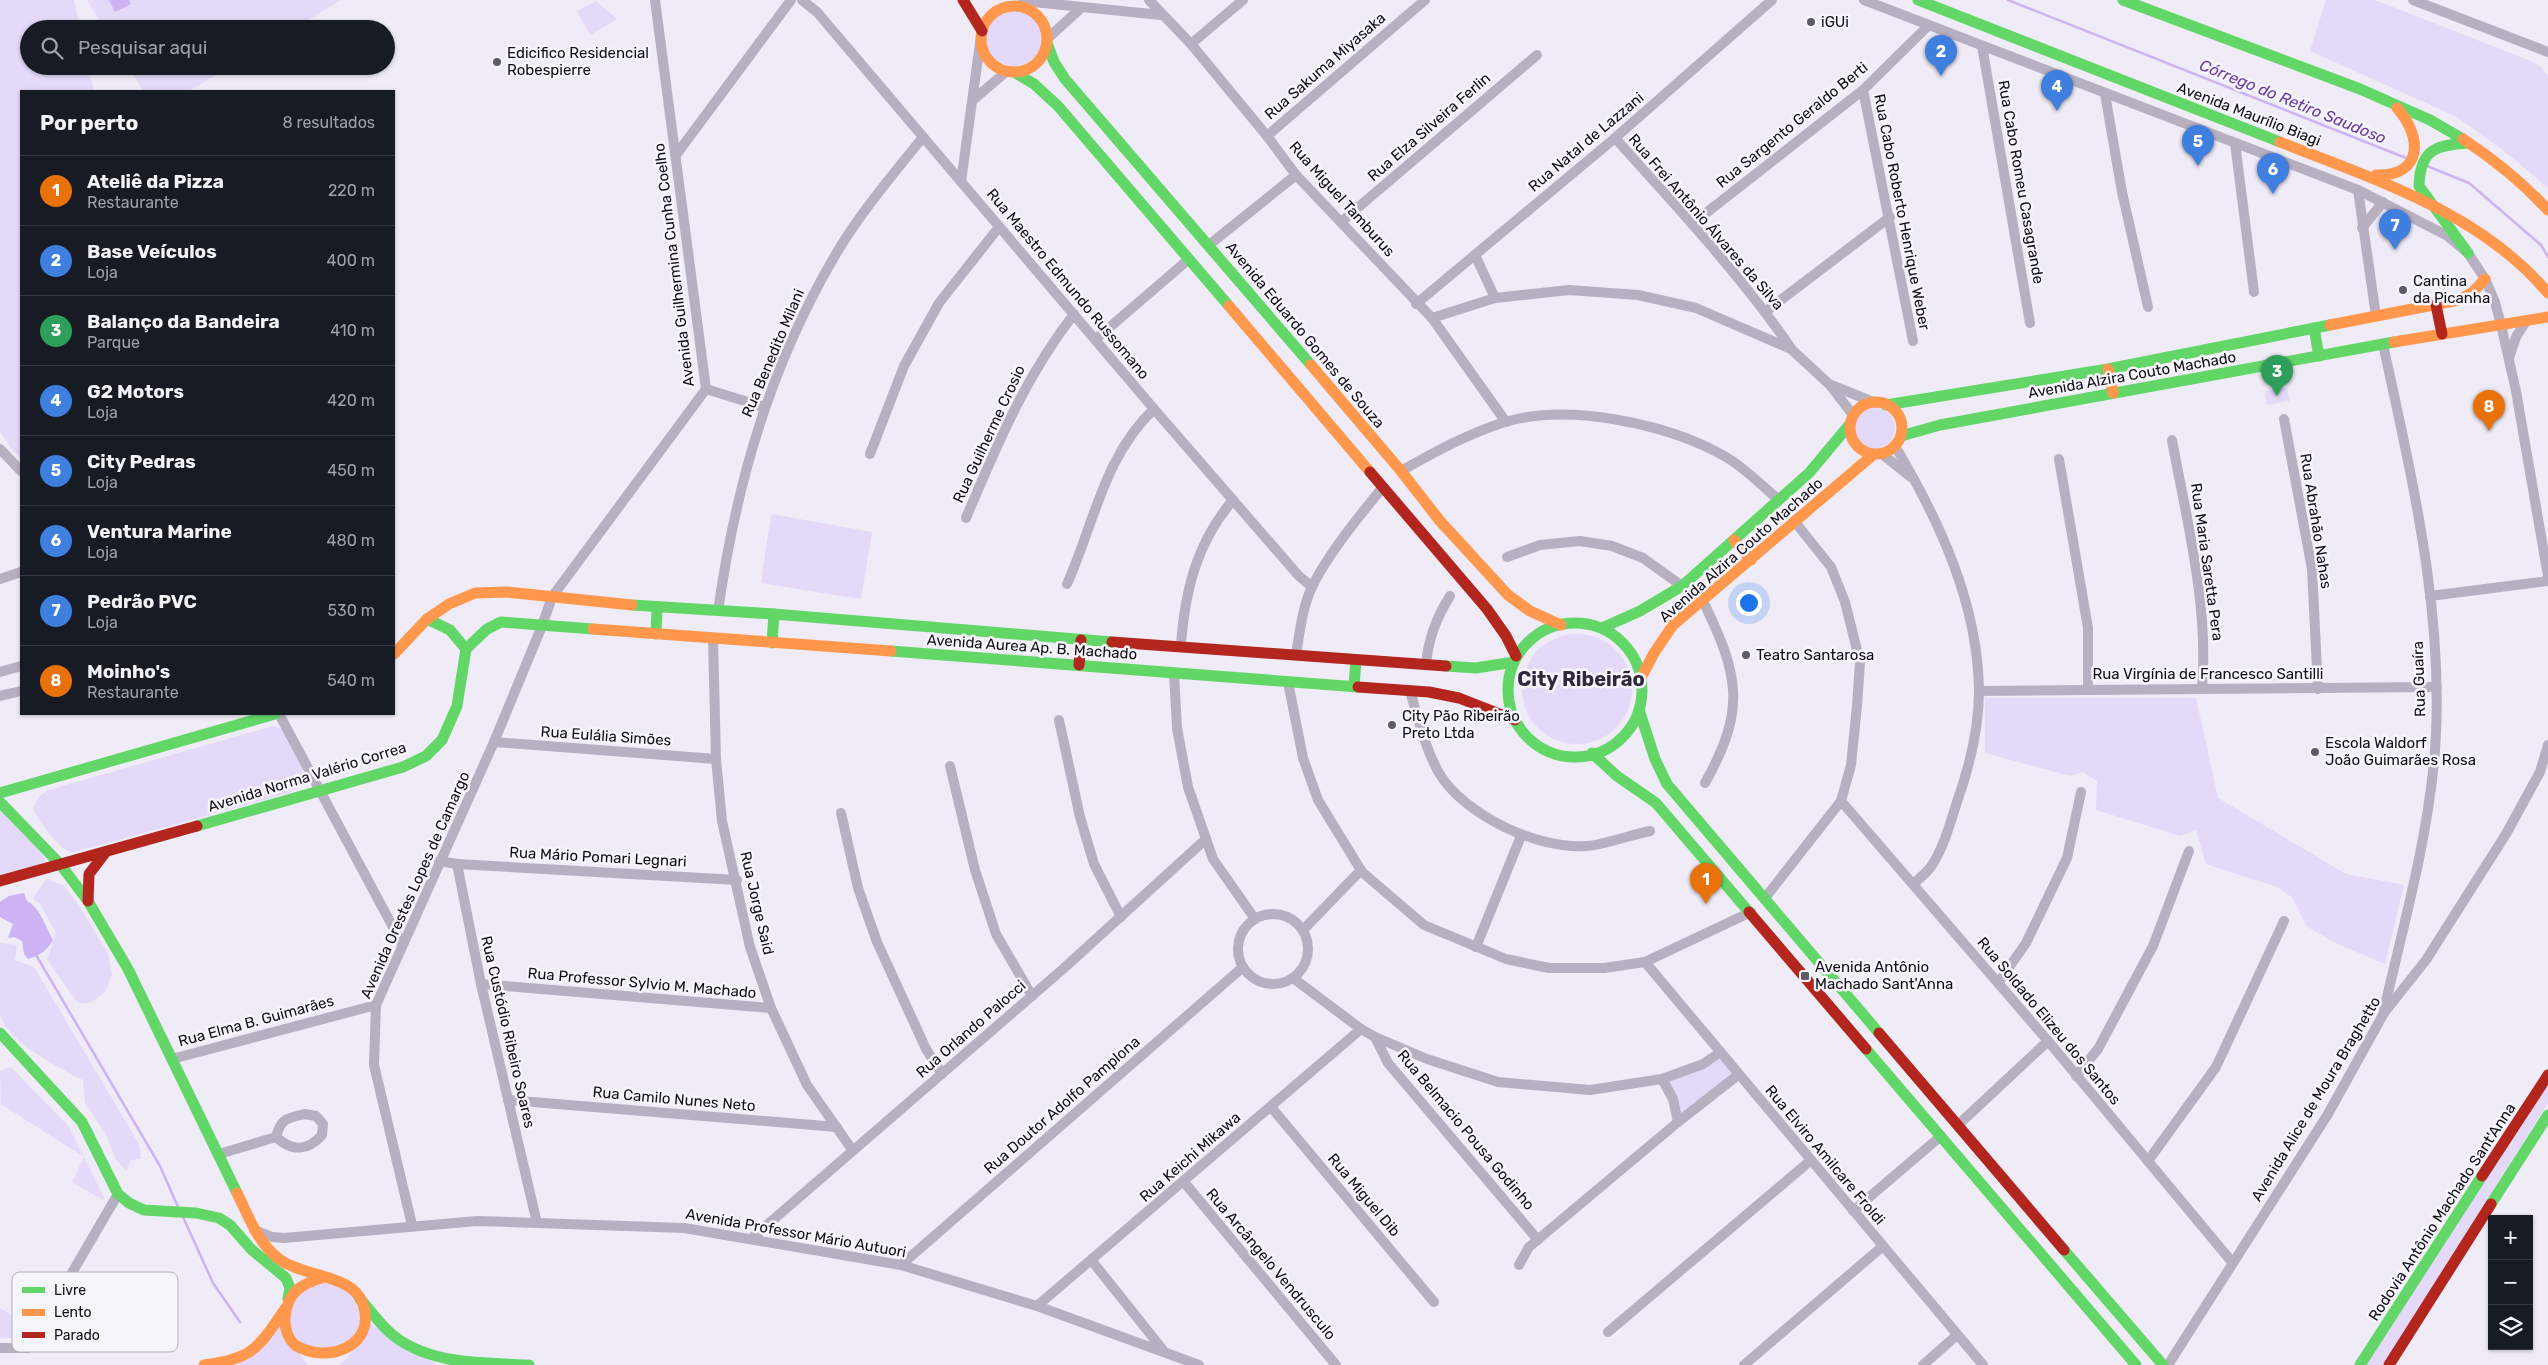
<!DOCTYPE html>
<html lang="pt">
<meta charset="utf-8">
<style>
body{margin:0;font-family:Rubik,sans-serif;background:#242831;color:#f1f3f6}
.controls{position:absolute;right:15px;bottom:15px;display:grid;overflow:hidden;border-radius:0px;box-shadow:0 1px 4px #0004}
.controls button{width:45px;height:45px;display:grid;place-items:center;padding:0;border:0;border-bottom:1px solid #363941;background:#171b24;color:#f1f3f6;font:25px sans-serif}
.you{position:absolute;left:1748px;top:602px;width:18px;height:18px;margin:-12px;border:4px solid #fff;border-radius:50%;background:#1a73e8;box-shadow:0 0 0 8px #1a73e833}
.badge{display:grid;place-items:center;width:32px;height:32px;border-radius:50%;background:#7c3aed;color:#fff;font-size:16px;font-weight:700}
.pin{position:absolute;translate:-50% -41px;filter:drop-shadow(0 1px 2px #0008)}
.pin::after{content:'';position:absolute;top:26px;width:18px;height:15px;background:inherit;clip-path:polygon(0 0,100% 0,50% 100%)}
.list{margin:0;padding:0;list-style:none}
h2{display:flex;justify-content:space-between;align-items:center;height:65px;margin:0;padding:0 20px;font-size:21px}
h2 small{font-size:16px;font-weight:400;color:#9ea1a6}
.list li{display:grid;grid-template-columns:32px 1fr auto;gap:15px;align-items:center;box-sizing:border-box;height:70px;padding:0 20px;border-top:1px solid #363941}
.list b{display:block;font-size:19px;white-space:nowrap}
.list p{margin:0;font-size:16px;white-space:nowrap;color:#9ea1a6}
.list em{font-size:16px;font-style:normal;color:#9ea1a6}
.icon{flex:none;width:28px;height:28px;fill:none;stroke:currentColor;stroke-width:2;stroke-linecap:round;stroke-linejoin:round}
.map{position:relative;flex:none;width:2548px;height:1365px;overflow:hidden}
.search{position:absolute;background:#171b24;box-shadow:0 1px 4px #0004;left:20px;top:20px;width:375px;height:55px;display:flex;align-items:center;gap:12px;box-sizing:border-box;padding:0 18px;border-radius:28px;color:#9ea1a6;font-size:19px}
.panel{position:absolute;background:#171b24;box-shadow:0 1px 4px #0004;left:20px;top:90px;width:375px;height:625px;border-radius:0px}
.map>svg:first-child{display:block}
</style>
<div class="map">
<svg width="2548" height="1365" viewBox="0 0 2548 1365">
<rect width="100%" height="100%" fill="#efebf7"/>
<!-- green -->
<g fill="#e4d9f9">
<polygon points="0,0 74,0 80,29 29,29 29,66 88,66 94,91 21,91 21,458 14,452 0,431"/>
<polygon points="87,0 341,0 293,29 105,29"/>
<polygon points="2326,0 2375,0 2531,61 2541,67 2548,76 2548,188 2508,154 2457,117 2310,51"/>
<polygon points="596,1 617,19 590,35 577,11"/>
<circle cx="1014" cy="38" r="28"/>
<polygon points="128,66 231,66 189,91 143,91"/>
<polygon points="2287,388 2290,401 2267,405 2265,391"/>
<circle cx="1875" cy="428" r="20"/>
<polygon points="771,514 872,532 861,599 761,583"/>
<circle cx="1577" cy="689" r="55"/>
<polygon points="1985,698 2196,698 2218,798 2346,874 2404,885 2385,964 2340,945 2306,926 2293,898 2277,887 2206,864 2196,830 2181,836 2096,810 2097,781 2083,772 2070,776 1985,753"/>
<path d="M273 726 283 729 303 769 299 786 289 793 78 851C75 852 72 853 69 852 60 849 35 817 33 808L40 796 48 790Z"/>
<polygon points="0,807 46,859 41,864 0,876"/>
<polygon points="46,879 63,885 78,904 108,954 112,975 105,992 90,1003 78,1003 47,960 56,933 40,904 33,898"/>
<path d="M0 943 17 945 15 960 34 967 139 1144 141 1159 131 1160 126 1170 116 1160 105 1133 85 1102 83 1080C61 1069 4 1040 0 1014 0 991 0 966 0 943Z"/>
<polygon points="1719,1054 1737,1075 1678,1121 1663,1079"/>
<polygon points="11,1067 69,1127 104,1197 103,1200 72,1182 84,1157 1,1104 0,1071"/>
<polygon points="2548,1084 2548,1103 2383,1365 2365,1365"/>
<circle cx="325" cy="1317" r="35"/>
<polygon points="0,1308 28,1326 21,1338 0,1338"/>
<polygon points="369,1323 437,1365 340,1365 361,1342"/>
<polygon points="280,1326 307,1365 238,1365"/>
</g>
<!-- water -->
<g fill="#cdb3f4">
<polygon points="109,0 129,0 131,4 115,12"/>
<path d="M24 893 27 901C40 907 46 928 53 940 47 951 40 955 28 959L24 954 22 941 14 937 8 938 13 924 0 917V902L9 896Z"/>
</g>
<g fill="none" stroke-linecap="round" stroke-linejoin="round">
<!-- stream -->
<g stroke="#cdb3f4" stroke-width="2.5">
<polyline points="2008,0 2406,158"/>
<polyline points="2427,166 2469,183 2541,245 2548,257"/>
<polyline points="36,955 160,1166 178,1207"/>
<polyline points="183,1217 213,1283 240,1322"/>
</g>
<!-- street -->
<g stroke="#b7b0c1" stroke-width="10">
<polyline points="802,0 817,12 1154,409 1298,575 1312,587"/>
<polyline points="1149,0 1191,44 1267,136 1296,175 1432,318 1506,422"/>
<polyline points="1864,0 2358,190 2446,235 2468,253 2485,279 2495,302 2501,325 2516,391 2548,576"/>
<polyline points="2413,0 2548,52"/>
<polyline points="1017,6 1031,2 1043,3 1161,15"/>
<polyline points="1047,39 1081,8"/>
<polyline points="1191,44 1243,0"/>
<polyline points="1982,46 2030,323"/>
<polyline points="1863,90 1913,341"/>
<polyline points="2105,94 2122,192 2148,307"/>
<polyline points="973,100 1007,71"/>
<polyline points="1267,136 1425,0"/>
<path d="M1615 138C1676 206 1739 273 1791 348"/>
<polyline points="2235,143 2254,292"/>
<polyline points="676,155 791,0"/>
<polyline points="961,182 981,36"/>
<polyline points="2358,190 2376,316"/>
<polyline points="1341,222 1537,55"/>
<polyline points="1692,224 1863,90 1929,25"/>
<polyline points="2362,228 2383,202"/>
<polyline points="1209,245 1296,175"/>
<polyline points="1475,255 1495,298"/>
<polyline points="1416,304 1615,138 1772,0"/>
<polyline points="1765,312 1890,217"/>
<polyline points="1432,318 1495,298 1569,290 1638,295 1696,308 1791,349 1830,385 1853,415"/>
<polyline points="1096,339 1189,259"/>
<path d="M2383 344C2412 479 2447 622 2434 762 2426 846 2403 927 2384 1010"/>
<polyline points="2509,358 2516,337 2526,321"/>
<polyline points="1831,385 1876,403"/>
<polyline points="706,389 764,407"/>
<polyline points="2284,419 2312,569 2318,689"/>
<path d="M2172 440C2187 522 2209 606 2202 689"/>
<path d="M1895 446C1939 520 1978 603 1979 691 1979 727 1969 768 1957 802 1950 824 1943 850 1930 868 1925 874 1919 879 1913 884"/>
<polyline points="0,449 21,471"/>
<polyline points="870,454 904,366 939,303 999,227"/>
<polyline points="1882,454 1911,477"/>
<polyline points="2059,459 2088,628 2088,689"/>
<path d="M1401 471C1435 452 1467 434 1505 422 1569 403 1669 424 1726 457 1745 468 1762 486 1779 500"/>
<path d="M966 518C997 445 1025 377 1074 314"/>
<polyline points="1507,557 1540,545 1580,541 1612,546 1643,558 1682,586"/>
<polyline points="0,579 21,572"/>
<path d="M1067 584C1094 524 1104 456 1154 409"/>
<polyline points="2430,596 2548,581"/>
<path d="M1702 599C1739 675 1747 708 1705 783"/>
<path d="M718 611C736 485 769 369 833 259 858 215 892 176 923 137"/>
<polyline points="713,639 716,759 722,821 750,947 771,1008 807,1085 853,1151"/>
<path d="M1181 645C1185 590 1197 542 1233 500"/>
<path d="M1296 654C1300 632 1302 608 1312 587 1328 554 1360 515 1383 487"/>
<path d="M1426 665C1428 639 1436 618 1450 596"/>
<polyline points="0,672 21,666"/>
<polyline points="1174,673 1177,728 1188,787 1213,859 1255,919"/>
<polyline points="1288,682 1303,758 1318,800 1362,872 1424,925 1506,959 1549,968 1604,968 1645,962 1751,912"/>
<path d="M1410 691C1418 718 1425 748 1439 773 1464 815 1538 850 1587 846 1607 844 1630 835 1650 831"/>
<polyline points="1979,691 2437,687"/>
<polyline points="0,696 21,691"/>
<polyline points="279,714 402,944"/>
<polyline points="1059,720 1080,817 1094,864 1121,917"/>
<polyline points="494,742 716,759"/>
<polyline points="950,766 975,870 996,934 1032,996"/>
<polyline points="1841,801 2048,1041 2232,1262"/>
<polyline points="841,813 858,888 877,942 926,1049 942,1074"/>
<polyline points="439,861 457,864 481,984 537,1223"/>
<polyline points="457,864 737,880"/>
<polyline points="1765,898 1841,801 1851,765 1857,706 1860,662 1845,602 1831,567 1795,522"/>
<circle cx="1273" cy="949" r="35"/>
<polyline points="1303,930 1361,870"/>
<polyline points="1476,947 1521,836"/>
<polyline points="1645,962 1983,1365"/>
<polyline points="1293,978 1361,1029 1375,1037 1427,1059 1498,1082 1590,1090 1662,1079 1703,1064 1719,1053"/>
<polyline points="1998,983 2026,943 2067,858 2081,792"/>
<polyline points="481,984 771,1008"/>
<polyline points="1375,1037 1388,1063 1538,1240"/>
<polyline points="172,1059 376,1005"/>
<polyline points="2076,1076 2098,1049 2153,946 2189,851"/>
<polyline points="1662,1079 1673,1099 1678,1122"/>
<polyline points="508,1100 837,1127"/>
<polyline points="1271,1107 1434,1302"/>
<path d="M305 1114 316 1116 323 1124 322 1135C308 1151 292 1152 276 1137 281 1118 287 1118 305 1114Z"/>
<polyline points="1958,1125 2048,1041"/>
<polyline points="219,1154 276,1137"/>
<polyline points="2148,1161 2216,1067 2284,921"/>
<polyline points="1184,1182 1336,1365"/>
<polyline points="1853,1211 1941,1136"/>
<polyline points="412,1225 374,1065 376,1005 494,742 542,626 552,597 706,389 655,0"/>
<polyline points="254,1230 272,1237 284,1238 477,1221 684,1228 901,1265 1037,1306 1199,1365"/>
<polyline points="752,1238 1063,969 1206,839"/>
<polyline points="1092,1261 1163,1350"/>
<polyline points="901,1265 1243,967"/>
<polyline points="1519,1265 1529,1247 1678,1122 1738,1075"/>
<polyline points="1037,1306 1361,1029"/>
<polyline points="1608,1332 1810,1161"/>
<polyline points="0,1348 28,1348 118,1194"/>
<polyline points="1744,1365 1883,1246"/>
<polyline points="1923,1365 1957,1335"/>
<polyline points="2168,1365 2328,1114 2384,1013 2426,960 2506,834 2540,772 2548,745"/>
</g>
<!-- fast -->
<g stroke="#63d668" stroke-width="11">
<polyline points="1918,0 2280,142"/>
<polyline points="2123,0 2360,89 2430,120 2463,139"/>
<polyline points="1047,43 1054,62 1065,79 1311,365"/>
<polyline points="1014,72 1034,84 1058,106 1229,306"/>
<path d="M2468 253 2419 186C2420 149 2436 145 2469 143"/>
<polyline points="2314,328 2319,356"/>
<polyline points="1886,405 2108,369 2330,325"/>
<polyline points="1901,436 1940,425 2394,342"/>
<polyline points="632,605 774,614 1112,642"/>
<polyline points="427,619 450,630 466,649"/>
<circle cx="1575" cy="690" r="67"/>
<polyline points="1602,628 1640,611 1682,586 1809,473 1850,424"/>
<polyline points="656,634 657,608"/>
<polyline points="772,643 774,614"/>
<polyline points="891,651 1358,687"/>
<polyline points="1446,666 1476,668 1514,662"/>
<polyline points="1354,686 1356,660"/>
<polyline points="1639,710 1655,759 1667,784 1879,1033"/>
<polyline points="1592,753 1617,776 1656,803 1749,912"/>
<polyline points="0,793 275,714"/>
<polyline points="0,802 60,864 88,901 128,969 237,1193"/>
<polyline points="197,826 403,767 426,756 442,740 457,706 466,649 487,629 501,622 593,629"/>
<polyline points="0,1033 82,1122 118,1194 129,1203 144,1210 196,1213 219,1218 230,1225 252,1250 286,1278 290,1288 288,1299"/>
<polyline points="1866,1049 2136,1365"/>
<polyline points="2491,1204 2548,1115"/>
<polyline points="2064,1250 2163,1365"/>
<path d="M360 1299C371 1311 381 1326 394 1336 431 1365 485 1363 529 1365"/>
<polyline points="2360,1365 2482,1176"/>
</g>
<!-- slow -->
<g stroke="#ff974d" stroke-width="11">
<circle cx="1014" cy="39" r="33"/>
<path d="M2463 139C2495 160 2522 182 2548 210"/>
<path d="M2280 142C2375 180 2480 212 2548 293"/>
<path d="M2376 175C2423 176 2423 137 2397 108"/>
<polyline points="1229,306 1370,472"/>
<polyline points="2330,325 2459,300 2473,292 2485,279"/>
<polyline points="2394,342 2548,317"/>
<polyline points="1311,365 1401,471 1440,521 1508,595 1530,611 1561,625"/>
<polyline points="2108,369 2113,393"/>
<circle cx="1876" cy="428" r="26"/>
<polyline points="1734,540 1751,560"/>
<polyline points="593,629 891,651"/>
<polyline points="394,654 427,619 449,604 475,593 507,592 632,605"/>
<polyline points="1641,678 1654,653 1673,625 1874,454"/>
<path d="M237 1193C249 1217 257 1242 279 1259 303 1277 353 1274 363 1304 377 1346 327 1365 295 1345 280 1331 283 1303 297 1290 305 1283 314 1280 324 1277"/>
<path d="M204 1365C253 1359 258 1348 285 1309"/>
</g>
<!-- jam -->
<g stroke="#b3261e" stroke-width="11">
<polyline points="963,0 982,31"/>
<polyline points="2436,305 2442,334"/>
<polyline points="1370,472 1487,609 1506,636 1516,656"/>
<polyline points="1112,642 1446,666"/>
<polyline points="1079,665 1081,640"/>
<polyline points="1358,687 1429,692 1459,698 1515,720"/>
<polyline points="0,881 197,826"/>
<polyline points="88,901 89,874 105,853"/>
<polyline points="1749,912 1866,1049"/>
<polyline points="1879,1033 2064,1250"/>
<polyline points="2482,1176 2548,1075"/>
<polyline points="2389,1365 2491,1204"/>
</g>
</g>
<!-- markers -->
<g fill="#5f5b66" stroke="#f7f5fc" stroke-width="2">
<circle cx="1811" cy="22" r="5"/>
<circle cx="497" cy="62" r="5"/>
<circle cx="2403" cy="290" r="5"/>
<circle cx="1746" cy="655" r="5"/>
<circle cx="1392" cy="725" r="5"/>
<circle cx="2315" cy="752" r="5"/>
<rect x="1800" y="971" width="10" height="10" rx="2.5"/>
</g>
<g text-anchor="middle" stroke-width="5" stroke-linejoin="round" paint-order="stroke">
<!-- poi labels -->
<g font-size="15" fill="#120e18" stroke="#f7f5fc" text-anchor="start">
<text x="1821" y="27">iGUi</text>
<text x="507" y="58">Edicifico Residencial<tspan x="507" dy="17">Robespierre</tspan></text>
<text x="2413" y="286">Cantina<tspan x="2413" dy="17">da Picanha</tspan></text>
<text x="1756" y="660">Teatro Santarosa</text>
<text x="1402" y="721">City Pão Ribeirão<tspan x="1402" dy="17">Preto Ltda</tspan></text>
<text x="2325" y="748">Escola Waldorf<tspan x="2325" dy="17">João Guimarães Rosa</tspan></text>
<text x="1815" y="972">Avenida Antônio<tspan x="1815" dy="17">Machado Sant'Anna</tspan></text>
</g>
<!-- street labels -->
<g font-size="15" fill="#120e18" stroke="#f7f5fc">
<text transform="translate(1325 66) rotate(-41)" y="5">Rua Sakuma Miyasaka</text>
<text transform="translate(2249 114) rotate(21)" y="5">Avenida Maurílio Biagi</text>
<text transform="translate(1792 125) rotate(-39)" y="5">Rua Sargento Geraldo Berti</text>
<text transform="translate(1429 127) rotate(-41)" y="5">Rua Elza Silveira Ferlin</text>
<text transform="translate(1586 142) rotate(-40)" y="5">Rua Natal de Lazzani</text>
<text transform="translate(2021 182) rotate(80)" y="5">Rua Cabo Romeu Casagrande</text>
<text transform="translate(1342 199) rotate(48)" y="5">Rua Miguel Tamburus</text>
<text transform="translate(1902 212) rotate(79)" y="5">Rua Cabo Roberto Henrique Weber</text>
<text transform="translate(1706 222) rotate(49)" y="5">Rua Frei Antônio Álvares da Silva</text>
<text transform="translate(674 265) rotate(-97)" y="5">Avenida Guilhermina Cunha Coelho</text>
<text transform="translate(1068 284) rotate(50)" y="5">Rua Maestro Edmundo Russomano</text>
<text transform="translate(1305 335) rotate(50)" y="5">Avenida Eduardo Gomes de Souza</text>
<text transform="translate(773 353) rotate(-67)" y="5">Rua Benedito Milani</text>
<text transform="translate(2132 375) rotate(-10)" y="5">Avenida Alzira Couto Machado</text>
<text transform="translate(989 434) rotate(-65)" y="5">Rua Guilherme Crosio</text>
<text transform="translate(2316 521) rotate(81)" y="5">Rua Abrahão Nahas</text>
<text transform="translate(1741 550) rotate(-41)" y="5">Avenida Alzira Couto Machado</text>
<text transform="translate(2207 562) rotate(82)" y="5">Rua Maria Saretta Pera</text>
<text transform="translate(1032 647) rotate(4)" y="5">Avenida Aurea Ap. B. Machado</text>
<text x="2208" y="679">Rua Virgínia de Francesco Santilli</text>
<text transform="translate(2419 679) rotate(-92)" y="5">Rua Guaíra</text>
<text transform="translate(606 736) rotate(4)" y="5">Rua Eulália Simões</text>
<text transform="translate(307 777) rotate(-17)" y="5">Avenida Norma Valério Correa</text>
<text transform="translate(598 857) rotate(3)" y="5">Rua Mário Pomari Legnari</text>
<text transform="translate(415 885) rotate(-66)" y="5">Avenida Orestes Lopes de Camargo</text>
<text transform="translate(757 903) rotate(77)" y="5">Rua Jorge Said</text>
<text transform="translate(642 983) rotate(5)" y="5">Rua Professor Sylvio M. Machado</text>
<text transform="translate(256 1021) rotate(-15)" y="5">Rua Elma B. Guimarães</text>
<text transform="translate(2049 1021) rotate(50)" y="5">Rua Soldado Elizeu dos Santos</text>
<text transform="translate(971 1029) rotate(-41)" y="5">Rua Orlando Palocci</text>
<text transform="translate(508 1032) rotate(77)" y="5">Rua Custódio Ribeiro Soares</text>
<text transform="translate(674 1099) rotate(5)" y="5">Rua Camilo Nunes Neto</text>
<text transform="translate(2316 1099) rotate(-59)" y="5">Avenida Alice de Moura Braghetto</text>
<text transform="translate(1062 1105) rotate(-41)" y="5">Rua Doutor Adolfo Pamplona</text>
<text transform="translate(1466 1130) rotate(50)" y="5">Rua Belmacio Pousa Godinho</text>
<text transform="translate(1825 1155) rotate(50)" y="5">Rua Elviro Amilcare Froldi</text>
<text transform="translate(1190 1157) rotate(-41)" y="5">Rua Keichi Mikawa</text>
<text transform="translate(1364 1195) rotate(50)" y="5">Rua Miguel Dib</text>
<text transform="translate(2442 1212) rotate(-57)" y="5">Rodovia Antônio Machado Sant'Anna</text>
<text transform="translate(796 1233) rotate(10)" y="5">Avenida Professor Mário Autuori</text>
<text transform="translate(1271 1264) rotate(50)" y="5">Rua Arcângelo Vendrusculo</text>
</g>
<!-- water labels -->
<g font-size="16" font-style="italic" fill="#693aa0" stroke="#f7f5fc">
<text transform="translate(2293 101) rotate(22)" y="6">Córrego do Retiro Saudoso</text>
</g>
<!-- district labels -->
<g font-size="20" font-weight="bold" fill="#31283f" stroke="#f7f5fc">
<text x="1581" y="686">City Ribeirão</text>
</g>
</g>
<!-- legend -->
<rect x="12" y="1272" width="166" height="80" rx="8" fill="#f7f5fc" stroke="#b2b0b8" stroke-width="1"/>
<rect x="22" y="1287" width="23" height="6" fill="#63d668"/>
<rect x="22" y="1309" width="23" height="7" fill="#ff974d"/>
<rect x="22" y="1332" width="23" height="6" fill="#b3261e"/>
<g font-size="14" fill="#120e18">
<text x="54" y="1295">Livre</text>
<text x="54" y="1317">Lento</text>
<text x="54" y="1340">Parado</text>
</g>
</svg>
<div class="controls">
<button>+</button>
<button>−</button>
<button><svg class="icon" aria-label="layers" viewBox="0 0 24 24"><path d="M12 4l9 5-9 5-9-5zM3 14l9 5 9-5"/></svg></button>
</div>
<div class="you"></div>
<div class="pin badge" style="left:1706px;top:904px;background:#e8710a">1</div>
<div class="pin badge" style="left:1941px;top:76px;background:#3f7fe0">2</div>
<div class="pin badge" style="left:2277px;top:396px;background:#2e9e5b">3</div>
<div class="pin badge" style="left:2057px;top:111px;background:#3f7fe0">4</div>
<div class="pin badge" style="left:2198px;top:166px;background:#3f7fe0">5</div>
<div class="pin badge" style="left:2273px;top:194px;background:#3f7fe0">6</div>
<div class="pin badge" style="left:2395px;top:250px;background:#3f7fe0">7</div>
<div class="pin badge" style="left:2489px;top:431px;background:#e8710a">8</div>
<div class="search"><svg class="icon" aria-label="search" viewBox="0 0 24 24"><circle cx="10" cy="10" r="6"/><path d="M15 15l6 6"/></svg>Pesquisar aqui</div>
<section class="panel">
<h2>Por perto<small>8 resultados</small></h2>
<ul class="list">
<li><span class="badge" style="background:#e8710a">1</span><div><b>Ateliê da Pizza</b><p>Restaurante</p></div><em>220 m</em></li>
<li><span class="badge" style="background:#3f7fe0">2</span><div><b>Base Veículos</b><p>Loja</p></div><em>400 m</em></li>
<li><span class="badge" style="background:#2e9e5b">3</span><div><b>Balanço da Bandeira</b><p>Parque</p></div><em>410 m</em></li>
<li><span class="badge" style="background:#3f7fe0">4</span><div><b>G2 Motors</b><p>Loja</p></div><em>420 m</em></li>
<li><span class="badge" style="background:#3f7fe0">5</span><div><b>City Pedras</b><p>Loja</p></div><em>450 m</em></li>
<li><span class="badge" style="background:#3f7fe0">6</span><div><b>Ventura Marine</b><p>Loja</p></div><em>480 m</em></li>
<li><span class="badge" style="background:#3f7fe0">7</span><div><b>Pedrão PVC</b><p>Loja</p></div><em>530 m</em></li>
<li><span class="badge" style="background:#e8710a">8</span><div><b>Moinho's</b><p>Restaurante</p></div><em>540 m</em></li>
</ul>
</section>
</div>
